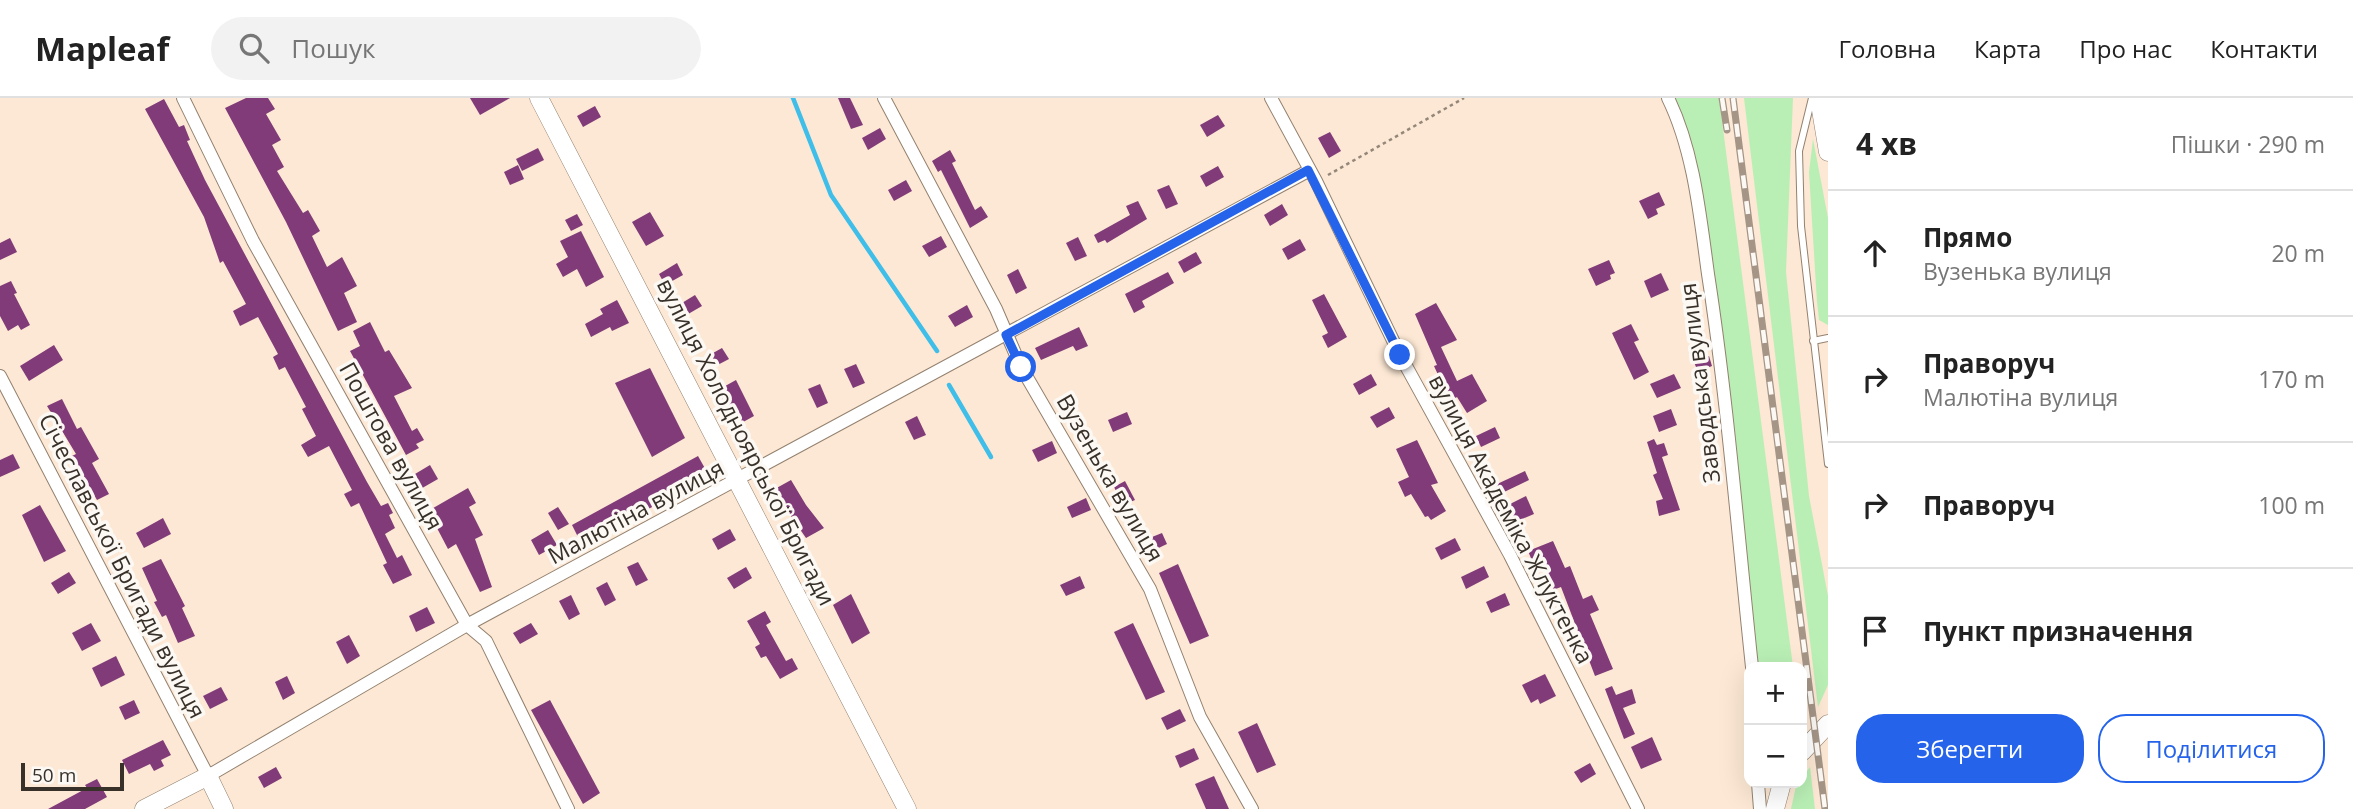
<!DOCTYPE html>
<html lang="uk">
<meta charset="utf-8">
<style>
body{margin:0;font-family:"Open Sans",sans-serif;background:#f2f2f2;color:#222}
.controls{position:absolute;right:21px;bottom:21px;display:grid;overflow:hidden;border-radius:14px;box-shadow:0 7px 28px #0002}
.controls button{width:63px;height:63px;display:grid;place-items:center;padding:0;border:0;border-bottom:2px solid #e0e0e0;background:#fff;color:#222;font:35px sans-serif}
.scale{position:absolute;left:21px;bottom:18px;width:103px;box-sizing:border-box;padding-left:7px;border:4px solid #383129;border-top:0;font-size:19px;line-height:24px;white-space:nowrap;color:#383129;-webkit-text-stroke:5px #fcf8f4;paint-order:stroke}
.stop{position:absolute;width:21px;height:21px;margin:-16px;border:5px solid #2563eb;border-radius:50%;background:#fff}
.stop.end{background:#2563eb;border-color:#fff;box-shadow:0 2px 7px #0008}
.list{margin:0;padding:0;list-style:none}
h2{display:flex;justify-content:space-between;align-items:center;height:91px;margin:0;padding:0 28px;font-size:30px}
h2 small{font-size:23px;font-weight:400;color:#767676}
.list li{display:grid;grid-template-columns:46px 1fr auto;gap:21px;align-items:center;box-sizing:border-box;height:126px;padding:0 28px;border-top:2px solid #e0e0e0}
.list b{display:block;font-size:26px;white-space:nowrap}
.list p{margin:0;font-size:23px;white-space:nowrap;color:#767676}
.list em{font-size:23px;font-style:normal;color:#767676}
.actions{display:flex;gap:14px;padding:21px 28px}
.actions a{flex:1;padding:16px 0;border:2px solid #2563eb;border-radius:28px;text-align:center;font-size:24px;color:#2563eb}
.actions .main{background:#2563eb;color:#fff}
.icon{flex:none;width:38px;height:38px;fill:none;stroke:currentColor;stroke-width:2;stroke-linecap:round;stroke-linejoin:round}
.map{position:relative;flex:none;width:1828px;height:711px;overflow:hidden}
header{display:flex;align-items:center;gap:42px;box-sizing:border-box;height:98px;padding:0 35px;background:#fff;border-bottom:2px solid #e0e0e0}
header strong{font-size:33px}
nav{display:flex;gap:38px;margin-inline-start:auto;font-size:24px}
.search{width:490px;height:63px;background:#f2f2f2;display:flex;align-items:center;gap:18px;box-sizing:border-box;padding:0 24px;border-radius:38px;color:#767676;font-size:26px}
main{display:flex}
aside{flex:1;background:#fff}
.map>svg:first-child{display:block}
</style>
<header>
<strong>Mapleaf</strong>
<div class="search"><svg class="icon" aria-label="search" viewBox="0 0 24 24"><circle cx="10" cy="10" r="6"/><path d="M15 15l6 6"/></svg>Пошук</div>
<nav><a>Головна</a><a>Карта</a><a>Про нас</a><a>Контакти</a></nav>
</header>
<main>
<div class="map">
<svg width="1828" height="711" viewBox="0 0 1828 711">
<rect width="100%" height="100%" fill="#fce8d4"/>
<!-- green -->
<g fill="#b9efb5">
<polygon points="1673,0 1719,0 1793,569 1753,569 1712,157 1683,22"/>
<polygon points="1744,0 1793,0 1786,174 1809,398 1828,498 1828,587 1818,609"/>
<polygon points="1813,41 1828,120 1828,227 1819,222 1817,204 1809,74"/>
<polygon points="1810,669 1815,711 1791,711 1796,688"/>
</g>
<g fill="none" stroke-linecap="round" stroke-linejoin="round">
<!-- stream -->
<g stroke="#3ebee8" stroke-width="4.5">
<polyline points="793,0 831,97 937,253"/>
<polyline points="949,287 991,359"/>
</g>
</g>
<!-- building -->
<g fill="#803b78">
<polygon points="246,0 268,0 275,11 266,16 281,42 272,47 284,69 277,73 303,115 308,112 320,133 312,138 327,169 342,159 357,188 344,195 357,224 338,233 286,124 225,10"/>
<polygon points="470,0 510,0 480,17"/>
<polygon points="838,0 850,0 863,27 851,31"/>
<polygon points="164,1 179,29 184,27 190,42 187,43 205,82 367,384 381,408 388,405 393,415 389,417 395,430 385,436 397,460 402,457 412,477 393,486 383,467 387,465 359,405 351,409 344,396 352,392 329,348 308,359 301,347 316,338 302,311 306,309 285,269 279,272 273,259 278,256 258,219 240,228 233,213 246,206 223,163 220,165 204,119 145,11"/>
<polygon points="595,8 601,19 583,29 577,18"/>
<polygon points="1218,17 1225,28 1207,39 1200,27"/>
<polygon points="880,30 886,41 868,52 862,40"/>
<polygon points="1330,34 1341,53 1329,60 1318,40"/>
<polygon points="538,50 544,62 522,73 516,61"/>
<polygon points="950,52 956,63 952,65 975,112 981,108 988,119 970,130 941,72 938,74 932,63"/>
<polygon points="518,67 524,81 510,87 504,74"/>
<polygon points="1218,68 1224,79 1206,89 1200,78"/>
<polygon points="906,82 912,93 894,103 888,92"/>
<polygon points="1169,87 1178,106 1166,111 1157,92"/>
<polygon points="1659,94 1665,107 1656,111 1658,116 1648,121 1639,103"/>
<polygon points="1138,103 1147,121 1107,145 1105,142 1098,145 1094,137 1130,117 1126,108"/>
<polygon points="1282,106 1288,117 1270,128 1264,117"/>
<polygon points="650,114 664,138 646,148 632,124"/>
<polygon points="577,116 583,127 571,133 565,122"/>
<polygon points="581,133 604,179 586,189 577,171 563,179 556,166 568,159 560,143"/>
<polygon points="941,138 947,149 929,159 922,148"/>
<polygon points="1078,139 1087,158 1075,163 1066,145"/>
<polygon points="10,140 17,154 0,162 0,145"/>
<polygon points="1300,141 1306,152 1288,162 1282,151"/>
<polygon points="1196,154 1202,165 1184,175 1178,164"/>
<polygon points="1609,162 1615,175 1610,177 1611,181 1596,188 1588,171"/>
<polygon points="677,165 683,177 665,187 659,176"/>
<polygon points="1018,171 1027,190 1016,196 1007,177"/>
<polygon points="1168,174 1174,185 1142,203 1145,209 1134,215 1125,196"/>
<polygon points="1661,175 1669,192 1651,200 1644,183"/>
<polygon points="11,183 17,195 14,196 30,227 21,232 18,227 8,233 0,218 0,188"/>
<polygon points="1324,196 1347,239 1328,250 1322,238 1328,235 1312,202"/>
<polygon points="695,197 702,208 683,219 677,208"/>
<polygon points="617,202 629,225 612,233 610,229 591,239 585,226 603,216 600,211"/>
<polygon points="1436,205 1457,242 1441,249 1457,283 1472,276 1487,303 1467,315 1457,299 1449,304 1441,292 1444,290 1434,268 1437,267 1415,216"/>
<polygon points="967,207 973,219 955,229 948,218"/>
<polygon points="370,224 385,254 389,252 412,290 394,298 412,333 417,330 424,342 416,346 419,350 406,357 350,253 360,248 353,233"/>
<polygon points="1631,226 1639,242 1634,244 1649,274 1634,282 1612,235"/>
<polygon points="1079,229 1088,248 1076,253 1073,248 1041,262 1035,250"/>
<polygon points="54,247 63,262 29,283 20,268"/>
<polygon points="722,250 729,261 710,271 704,260"/>
<polygon points="1709,258 1712,268 1698,274 1694,264"/>
<polygon points="856,266 865,285 853,290 844,271"/>
<polygon points="650,270 685,340 652,359 615,285"/>
<polygon points="1371,276 1377,287 1359,297 1353,286"/>
<polygon points="1674,276 1681,290 1657,300 1650,286"/>
<polygon points="736,282 754,318 736,328 718,292"/>
<polygon points="820,286 828,305 817,310 808,291"/>
<polygon points="62,301 77,331 81,329 99,361 92,365 109,396 97,402 72,358 76,356 47,308"/>
<polygon points="1389,309 1395,320 1377,330 1370,319"/>
<polygon points="1671,311 1677,327 1659,334 1653,318"/>
<polygon points="1127,314 1132,326 1113,334 1108,322"/>
<polygon points="917,318 926,337 914,342 905,324"/>
<polygon points="1495,329 1500,340 1481,349 1476,338"/>
<polygon points="1654,341 1657,347 1664,345 1668,357 1662,359 1680,412 1659,418 1656,403 1663,401 1653,377 1657,375 1647,344"/>
<polygon points="1417,342 1438,385 1431,387 1446,413 1431,422 1428,418 1425,419 1411,396 1405,399 1398,384 1409,379 1396,351"/>
<polygon points="1052,343 1057,355 1038,364 1032,352"/>
<polygon points="13,356 20,370 0,379 0,362"/>
<polygon points="698,358 707,374 676,391 678,395 582,447 572,427"/>
<polygon points="430,367 438,381 417,393 410,379"/>
<polygon points="1525,373 1529,382 1500,396 1495,387"/>
<polygon points="791,382 806,407 824,430 806,440 773,392"/>
<polygon points="1125,383 1135,402 1123,407 1114,389"/>
<polygon points="468,390 476,405 469,409 483,437 475,441 492,489 480,494 456,446 448,451 428,413"/>
<polygon points="1526,398 1534,416 1515,424 1508,407"/>
<polygon points="1086,400 1091,412 1072,420 1067,409"/>
<polygon points="40,407 66,453 44,464 22,417"/>
<polygon points="558,409 569,426 558,432 548,415"/>
<polygon points="163,420 171,436 144,450 136,435"/>
<polygon points="730,431 736,442 718,452 712,441"/>
<polygon points="548,432 557,447 539,457 531,442"/>
<polygon points="1162,435 1167,446 1148,455 1142,443"/>
<polygon points="1455,440 1461,452 1441,462 1435,450"/>
<polygon points="1553,443 1565,470 1570,468 1583,501 1592,497 1599,512 1590,516 1613,571 1595,578 1561,489 1553,492 1541,462 1533,465 1528,453"/>
<polygon points="161,461 185,508 182,510 195,538 178,545 166,517 162,519 154,504 157,503 142,470"/>
<polygon points="638,464 648,482 636,488 627,469"/>
<polygon points="1178,466 1209,538 1190,546 1159,475"/>
<polygon points="1484,468 1489,479 1466,491 1461,479"/>
<polygon points="746,469 752,480 734,491 727,480"/>
<polygon points="69,474 76,485 58,496 51,485"/>
<polygon points="1080,478 1085,490 1066,498 1060,487"/>
<polygon points="607,484 616,502 605,508 596,490"/>
<polygon points="1505,495 1510,507 1491,515 1486,504"/>
<polygon points="851,496 870,535 852,546 833,507"/>
<polygon points="571,497 580,516 569,522 559,503"/>
<polygon points="427,509 435,525 416,534 409,518"/>
<polygon points="765,513 771,524 766,527 786,563 792,560 798,571 780,581 766,558 761,560 755,549 760,546 747,523"/>
<polygon points="91,525 101,543 82,553 72,535"/>
<polygon points="531,525 538,536 520,546 513,535"/>
<polygon points="1133,525 1165,594 1146,602 1114,534"/>
<polygon points="349,537 360,558 347,566 336,544"/>
<polygon points="116,558 125,577 101,589 92,570"/>
<polygon points="1545,576 1556,598 1540,606 1538,601 1531,605 1522,587"/>
<polygon points="287,578 295,595 283,602 275,584"/>
<polygon points="1612,588 1616,597 1632,591 1636,605 1623,610 1635,636 1624,641 1605,591"/>
<polygon points="221,589 228,602 210,611 203,598"/>
<polygon points="134,602 140,615 125,622 119,609"/>
<polygon points="550,602 600,695 583,706 531,612"/>
<polygon points="1180,611 1186,623 1167,632 1161,620"/>
<polygon points="1257,625 1276,667 1257,675 1238,634"/>
<polygon points="1652,639 1662,662 1641,671 1631,649"/>
<polygon points="163,642 171,657 161,662 164,668 154,673 150,666 129,676 122,662"/>
<polygon points="1194,650 1199,661 1180,670 1175,658"/>
<polygon points="1590,665 1596,676 1581,685 1574,674"/>
<polygon points="276,669 282,680 264,690 258,679"/>
<polygon points="1214,678 1229,711 1206,711 1195,686"/>
<polygon points="97,681 107,699 85,711 48,711 87,690 85,687"/>
</g>
<g fill="none" stroke-linecap="round" stroke-linejoin="round">
<!-- lane casing -->
<g stroke="#93816f" stroke-width="8">
<g id="lane">
<polyline points="1812,0 1799,53 1801,128 1828,366"/>
<polyline points="1813,243 1828,240"/>
</g>
</g>
<!-- street casing -->
<g stroke="#93816f" stroke-width="14">
<g id="street">
<polyline points="183,0 253,143 467,527 486,543 568,711"/>
<polyline points="884,0 996,211 1021,269 1150,491 1200,619 1252,711"/>
<polyline points="1271,0 1316,83 1400,257 1510,457 1638,711"/>
<path d="M1668 0C1694 53 1700 118 1708 176 1728 306 1738 438 1752 569"/>
<polyline points="0,278 208,678 467,527 1308,73"/>
<polyline points="1758,685 1760,711"/>
</g>
</g>
<!-- secondary casing -->
<g stroke="#93816f" stroke-width="19">
<g id="secondary">
<polyline points="539,0 907,711"/>
<polyline points="1819,0 1828,54"/>
<polyline points="1802,654 1828,626"/>
<polyline points="144,711 208,678 224,711"/>
<polyline points="1775,711 1782,685"/>
</g>
</g>
<!-- path -->
<polyline stroke="#948779" stroke-width="2.5" stroke-dasharray="3.5 3.5" stroke-linecap="butt" points="1328,77 1464,0"/>
<!-- lane -->
<use href="#lane" stroke="#fff" stroke-width="6"/>
<!-- street -->
<use href="#street" stroke="#fff" stroke-width="12"/>
<!-- secondary -->
<use href="#secondary" stroke="#fff" stroke-width="18"/>
<!-- rail casing -->
<g stroke="#a49587" stroke-width="7">
<g id="rail">
<polyline points="1722,0 1727,32"/>
<polyline points="1733,0 1825,711"/>
</g>
</g>
<!-- rail -->
<use href="#rail" stroke="#fcf8f4" stroke-width="4.5" stroke-dasharray="13" stroke-linecap="butt"/>
</g>
<g fill="none" stroke-linecap="round" stroke-linejoin="round">
<!-- route -->
<polyline stroke="#2563eb" stroke-width="9" points="1021,269 1006,237 1308,72 1400,257"/>
</g>
<g text-anchor="middle" stroke-width="7" stroke-linejoin="round" paint-order="stroke">
<!-- street labels -->
<g font-size="23" fill="#383129" stroke="#fcf8f4">
<text transform="translate(1700 285) rotate(-97)" y="8">Заводська вулиця</text>
<text transform="translate(746 344) rotate(63)" y="8">вулиця Холодноярської Бригади</text>
<text transform="translate(391 348) rotate(61)" y="8">Поштова вулиця</text>
<text transform="translate(1110 380) rotate(60)" y="8">Вузенька вулиця</text>
<text transform="translate(636 414) rotate(-28)" y="8">Малютіна вулиця</text>
<text transform="translate(1511 421) rotate(62)" y="8">вулиця Академіка Жлуктенка</text>
<text transform="translate(122 468) rotate(63)" y="8">Січеславської Бригади вулиця</text>
</g>
</g>
</svg>
<div class="controls">
<button>+</button>
<button>−</button>
</div>
<div class="scale">50 m</div>
<div class="stop" style="left:1021px;top:269px"></div>
<div class="stop end" style="left:1400px;top:257px"></div>
</div>
<aside>
<h2>4 хв<small>Пішки · 290 m</small></h2>
<ul class="list">
<li><svg class="icon" aria-label="ahead" viewBox="0 0 24 24"><path d="M12 20V5M6 11l6-6 6 6"/></svg><div><b>Прямо</b><p>Вузенька вулиця</p></div><em>20 m</em></li>
<li><svg class="icon" aria-label="right" viewBox="0 0 24 24"><path d="M7 20v-9h11M14 6l5 5-5 5"/></svg><div><b>Праворуч</b><p>Малютіна вулиця</p></div><em>170 m</em></li>
<li><svg class="icon" aria-label="right" viewBox="0 0 24 24"><path d="M7 20v-9h11M14 6l5 5-5 5"/></svg><div><b>Праворуч</b></div><em>100 m</em></li>
<li><svg class="icon" aria-label="arrive" viewBox="0 0 24 24"><path d="M6 21V4h12l-3 4 3 4H6"/></svg><div><b>Пункт призначення</b></div></li>
</ul>
<div class="actions"><a class="main">Зберегти</a><a>Поділитися</a></div>
</aside>
</main>
